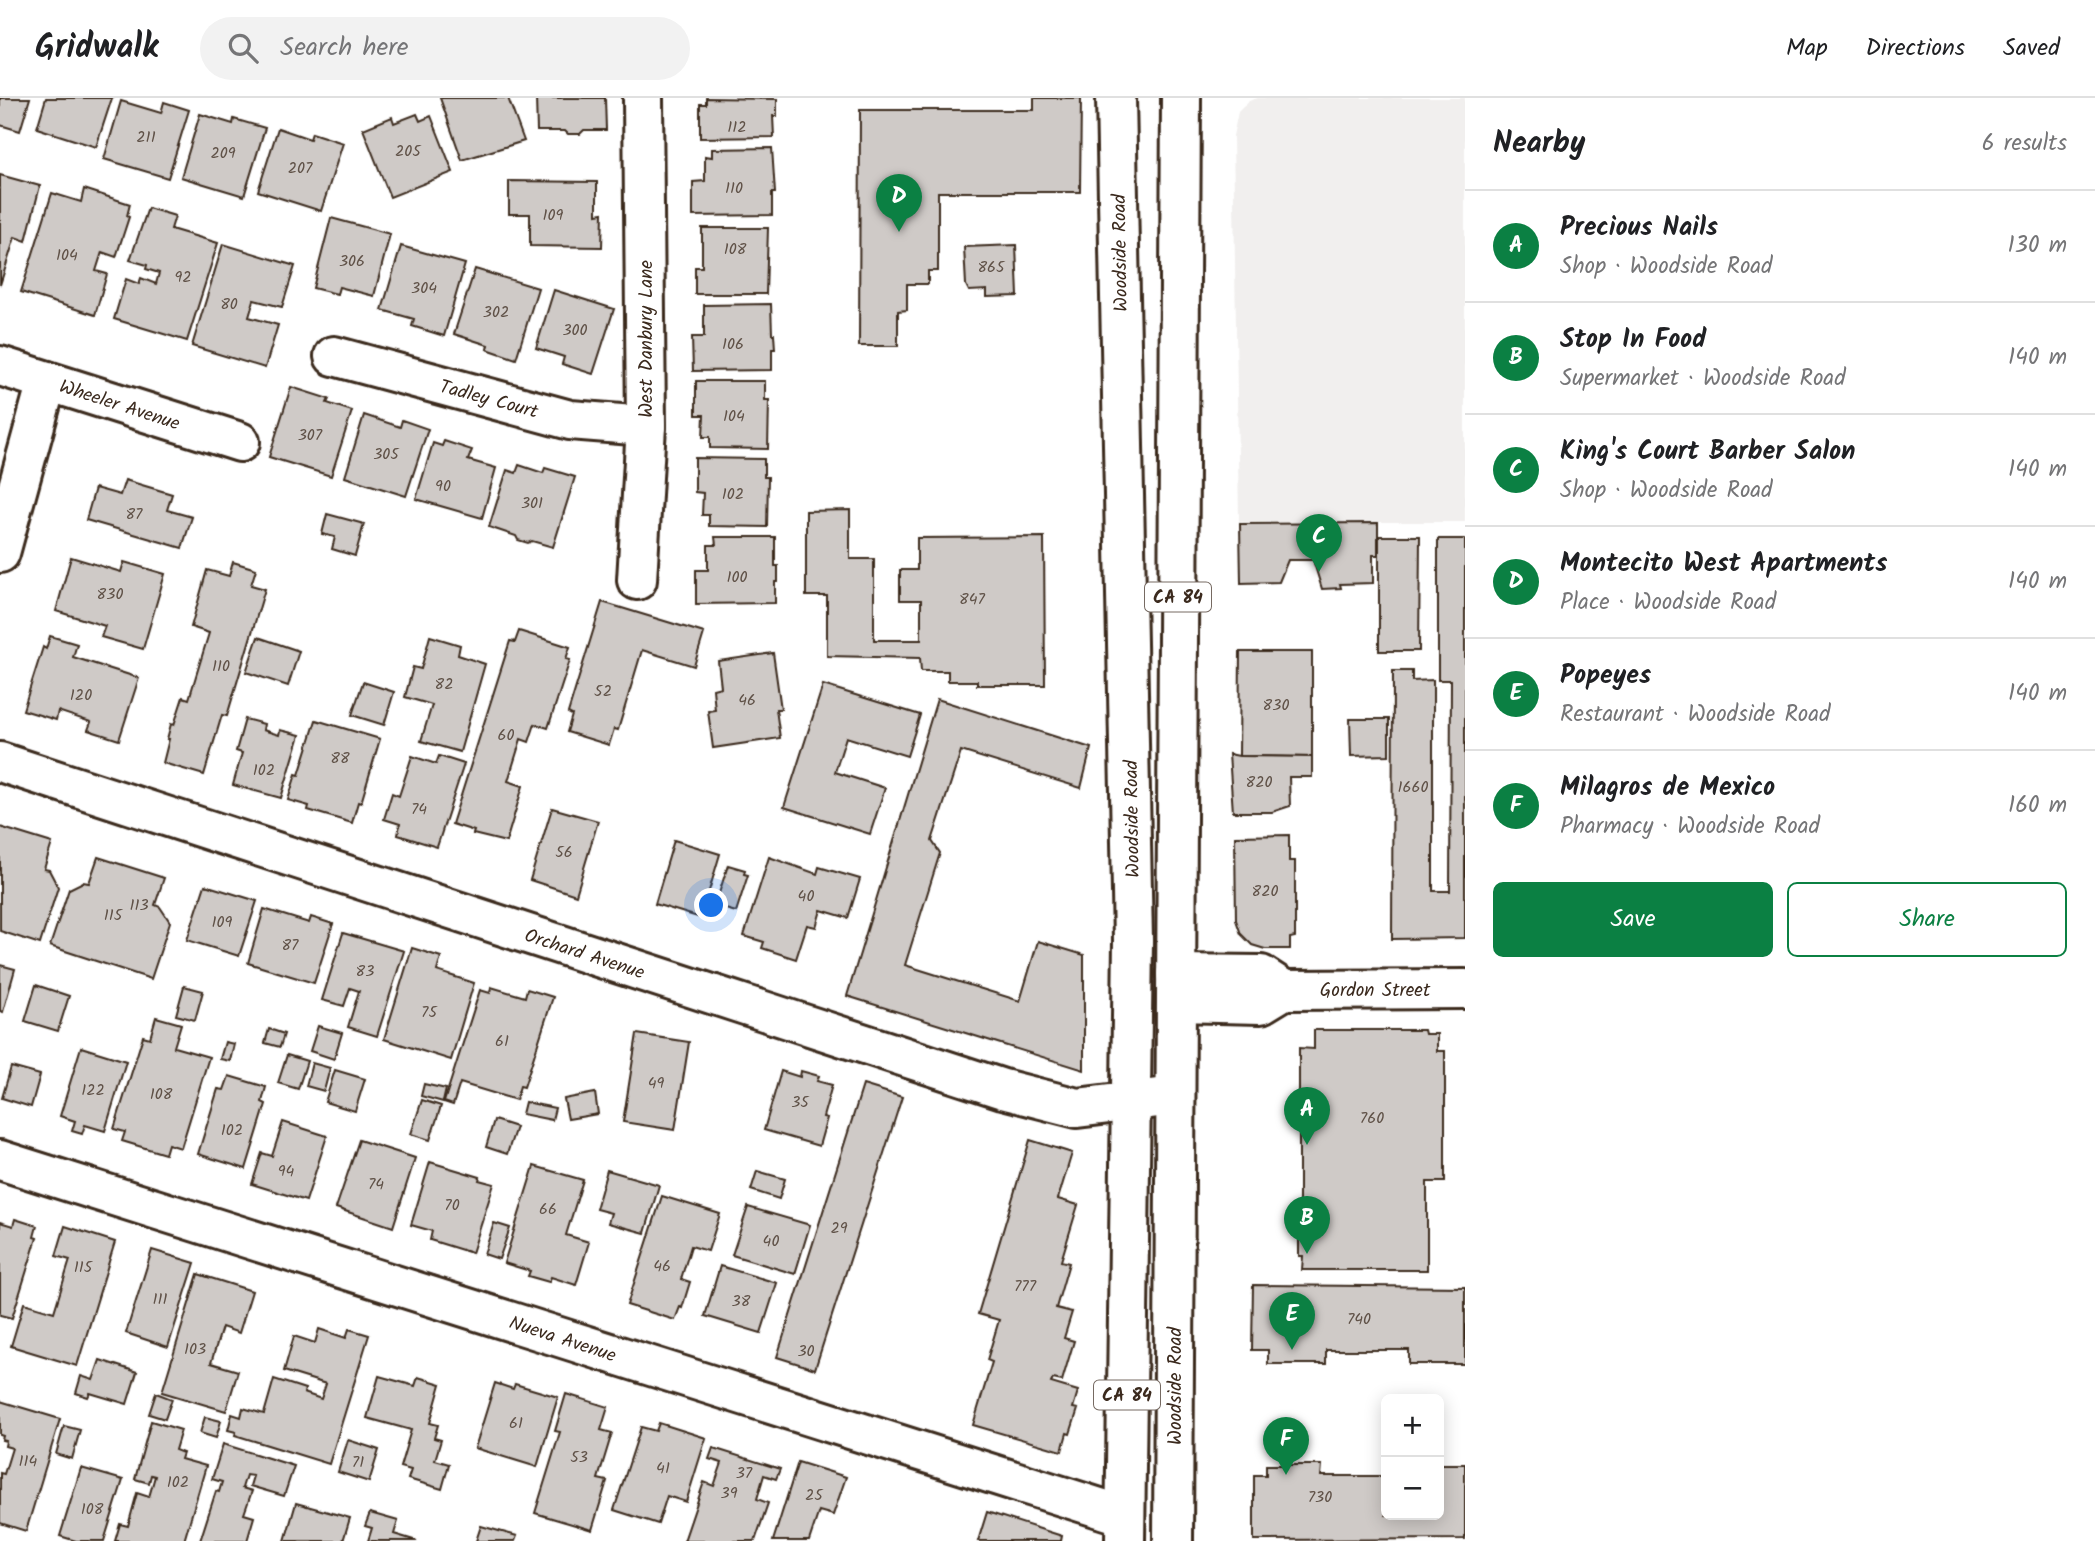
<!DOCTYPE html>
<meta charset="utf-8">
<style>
body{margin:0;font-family:Kalam,sans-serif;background:#f2f2f2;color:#202124}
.controls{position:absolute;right:21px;bottom:21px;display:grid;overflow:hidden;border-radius:10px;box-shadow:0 4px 18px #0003}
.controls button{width:63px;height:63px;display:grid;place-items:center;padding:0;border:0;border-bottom:2px solid #e0e0e0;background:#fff;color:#202124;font:35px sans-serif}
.you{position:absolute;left:712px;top:808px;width:24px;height:24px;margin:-18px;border:5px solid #fff;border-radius:50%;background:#1a73e8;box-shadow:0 0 0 10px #1a73e833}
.badge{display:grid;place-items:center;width:46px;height:46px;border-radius:50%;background:#0b8043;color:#fff;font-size:23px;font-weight:700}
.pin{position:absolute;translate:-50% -58px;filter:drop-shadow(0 2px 4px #0008)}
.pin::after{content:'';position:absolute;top:37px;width:24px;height:21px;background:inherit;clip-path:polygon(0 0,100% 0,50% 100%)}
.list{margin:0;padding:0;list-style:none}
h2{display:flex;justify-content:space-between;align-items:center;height:91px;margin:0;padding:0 28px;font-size:30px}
h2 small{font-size:23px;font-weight:400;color:#757577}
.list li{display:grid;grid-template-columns:46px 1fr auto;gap:21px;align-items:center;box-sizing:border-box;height:112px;padding:0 28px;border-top:2px solid #e0e0e0}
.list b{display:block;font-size:26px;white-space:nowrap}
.list p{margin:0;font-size:23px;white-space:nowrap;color:#757577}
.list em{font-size:23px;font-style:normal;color:#757577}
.actions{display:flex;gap:14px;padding:21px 28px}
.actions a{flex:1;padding:16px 0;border:2px solid #0b8043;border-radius:10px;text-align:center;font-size:24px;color:#0b8043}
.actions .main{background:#0b8043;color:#fff}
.icon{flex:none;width:38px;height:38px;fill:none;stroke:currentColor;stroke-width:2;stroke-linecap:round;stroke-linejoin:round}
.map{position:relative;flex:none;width:1465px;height:1443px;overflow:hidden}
header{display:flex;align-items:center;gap:42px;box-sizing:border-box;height:98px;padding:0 35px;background:#fff;border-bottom:2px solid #e0e0e0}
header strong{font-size:33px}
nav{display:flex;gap:38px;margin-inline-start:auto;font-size:24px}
.search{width:490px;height:63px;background:#f2f2f2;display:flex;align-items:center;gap:18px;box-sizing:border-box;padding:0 24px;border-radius:38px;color:#757577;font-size:26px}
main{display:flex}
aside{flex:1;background:#fff}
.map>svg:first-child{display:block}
</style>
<header>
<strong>Gridwalk</strong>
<div class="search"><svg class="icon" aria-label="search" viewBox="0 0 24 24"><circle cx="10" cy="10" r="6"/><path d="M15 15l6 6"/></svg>Search here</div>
<nav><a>Map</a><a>Directions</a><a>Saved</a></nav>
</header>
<main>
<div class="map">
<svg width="1465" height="1443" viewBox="0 0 1465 1443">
<rect width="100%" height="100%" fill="#fff"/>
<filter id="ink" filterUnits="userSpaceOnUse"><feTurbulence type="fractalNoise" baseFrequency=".0143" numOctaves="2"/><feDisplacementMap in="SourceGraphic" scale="14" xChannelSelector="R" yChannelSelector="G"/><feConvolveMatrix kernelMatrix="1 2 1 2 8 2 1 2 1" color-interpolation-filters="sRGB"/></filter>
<g filter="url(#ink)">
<!-- built -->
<polygon fill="#f1efee" points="1258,0 1465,0 1465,424 1239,424 1233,38 1238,14 1249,3"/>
<!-- building -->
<g fill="#cfcac7" stroke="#3b2a1e" stroke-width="2">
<polygon points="0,0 30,0 20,33 0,27"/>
<polygon points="46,0 112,0 96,49 37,30"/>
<polygon points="440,0 508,0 524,43 462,62"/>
<polygon points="536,0 605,0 606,32 584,32 580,36 568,36 565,33 537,33"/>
<polygon points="706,0 777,1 777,18 773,18 774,39 700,40 700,6 706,6"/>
<polygon points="1034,0 1081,0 1080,94 938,94 938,173 928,173 928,186 907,186 907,212 898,213 898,248 859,248 860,12 1034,12"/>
<polygon points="121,3 161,15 164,4 189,12 168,80 104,61"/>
<polygon points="200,16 233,26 234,21 265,30 244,98 181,79"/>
<polygon points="417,16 420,23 431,18 453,74 390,99 363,31 392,19 394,25"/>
<polygon points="278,30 310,41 312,35 343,45 321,113 258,93"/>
<polygon points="772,50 775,95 772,95 772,117 693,118 693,84 705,83 705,58 712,59 712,51"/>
<polygon points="0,77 40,88 26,143 15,139 0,187"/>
<polygon points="509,83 597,84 597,116 603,115 602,149 530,148 530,116 509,116"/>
<polygon points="84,91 130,106 127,118 129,119 116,159 102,154 96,173 107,176 95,217 21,194 52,95 81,104"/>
<polygon points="148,110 175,118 171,131 218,145 187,243 114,221 126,181 139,186 141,180 156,186 159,175 146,171 147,167 130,162"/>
<polygon points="331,120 390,136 374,198 339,189 337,196 313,190"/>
<polygon points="702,130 768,130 766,196 695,196 695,169 702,169"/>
<polygon points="223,146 295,168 282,209 254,202 249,219 278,227 265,270 192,248"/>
<polygon points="1016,147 1018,198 987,199 987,192 969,193 966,187 964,149"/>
<polygon points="401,148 465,166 444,238 412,228 414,221 382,212"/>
<polygon points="475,171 538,190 516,261 487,251 488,247 454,236"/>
<polygon points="554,192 614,211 593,276 562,266 564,259 536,250"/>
<polygon points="771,206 772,236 774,236 775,251 772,251 772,272 693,273 692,239 704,239 704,207"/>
<polygon points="696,283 765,283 765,302 769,302 768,351 710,350 710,339 703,339 704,317 696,317"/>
<polygon points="291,289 329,301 327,305 352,313 331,378 269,359"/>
<polygon points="364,317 400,329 402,322 428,331 406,398 345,379"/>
<polygon points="444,343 472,352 468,362 496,370 482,420 416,401 433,345 442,348"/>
<polygon points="695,360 764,361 764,379 768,379 767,429 709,428 709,417 702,417 703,395 695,394"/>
<polygon points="519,367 543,375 545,370 575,379 553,449 532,443 528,445 518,442 516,438 489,429 507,372 516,375"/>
<polygon points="125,382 172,396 167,412 192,419 182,450 86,422 95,390 120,397"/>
<polygon points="850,412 850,461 874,461 874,542 921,542 921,502 900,502 900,472 917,472 917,440 1044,439 1045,587 977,587 977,583 948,583 948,573 921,573 920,560 827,558 827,498 806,498 806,413"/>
<polygon points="327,416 364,426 355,458 332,451 335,439 322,436"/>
<polygon points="1378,425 1378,457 1373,457 1373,485 1340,486 1341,490 1322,491 1313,462 1288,462 1279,484 1241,485 1240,426"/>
<polygon points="1379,438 1420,438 1419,553 1379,553"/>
<polygon points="715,439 775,439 775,468 778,468 778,484 775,484 775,505 696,506 696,472 708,472 708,447 716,447"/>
<polygon points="1438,441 1465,441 1465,840 1392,841 1393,573 1412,573 1412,583 1433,582 1433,793 1450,793 1451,582 1438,582"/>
<polygon points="71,459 121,474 124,464 165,476 143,551 101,539 105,528 56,513"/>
<polygon points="233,464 256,471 251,487 265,491 227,618 222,617 204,677 163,665 169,641 167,641 171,626 174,627 183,599 189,601 209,535 191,529 207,472 229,478"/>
<polygon points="602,504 704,535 694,568 642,552 618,632 614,631 609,647 567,634 572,617 568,615"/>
<polygon points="519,533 570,549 566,561 570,562 548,630 535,626 529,644 521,641 508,683 523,688 506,744 473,736 474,733 452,726 510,543 515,544"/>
<polygon points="50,538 77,546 73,559 139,580 119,642 88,632 91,624 58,613 56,622 23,612 43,549 46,551"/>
<polygon points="430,538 460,547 458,557 485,566 460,654 421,643 432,607 405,599 413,569 421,571"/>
<polygon points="258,539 299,553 288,588 246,574"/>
<polygon points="1240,554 1312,554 1312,659 1239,658"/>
<polygon points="773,555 781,611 776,611 780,640 713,650 708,613 715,612 713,591 721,589 718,563"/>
<polygon points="363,584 394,594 384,627 352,617"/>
<polygon points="823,587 920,617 907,658 846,639 835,674 885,690 870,736 784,709"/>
<polygon points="937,601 1091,650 1081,690 961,653 932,743 940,755 905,867 1020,903 1038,843 1084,857 1084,972 847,898"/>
<polygon points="245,621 264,626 263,632 279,637 280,632 300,637 281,700 233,687 242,655 236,653"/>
<polygon points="1350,621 1389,621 1389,657 1351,658"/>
<polygon points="316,622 380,641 361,705 358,704 352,725 308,712 309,708 288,702 296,676 299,677"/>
<polygon points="1229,656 1239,658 1312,659 1312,679 1289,679 1290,708 1272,714 1233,714"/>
<polygon points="412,658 436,666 439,658 464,666 437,749 398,737 400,726 384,721 392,695 399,698"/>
<polygon points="552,710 598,723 576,797 530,782"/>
<polygon points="0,729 52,745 44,771 49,772 58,789 40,846 0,833"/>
<polygon points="1289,737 1289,763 1295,763 1295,839 1290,840 1290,851 1265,851 1252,847 1241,836 1236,822 1235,738"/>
<polygon points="674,742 720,756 701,820 655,806"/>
<polygon points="98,759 164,780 155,807 160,809 170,824 151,881 50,848 69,791 83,784 89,785"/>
<polygon points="769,759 817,776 819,769 860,781 848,820 821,812 816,829 807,827 796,861 762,850 764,844 744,838"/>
<polygon points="728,767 745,772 744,776 748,777 736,814 715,808"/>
<polygon points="205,787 257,803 239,858 187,842"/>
<polygon points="264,811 309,825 311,819 333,826 314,885 248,865"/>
<polygon points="343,835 404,853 377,938 348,929 359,893 350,890 344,908 322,902"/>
<polygon points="412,850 441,859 437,873 474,885 451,962 384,941"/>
<polygon points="0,867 15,871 3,914 0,913"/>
<polygon points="36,887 69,898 58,933 25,923"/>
<polygon points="184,888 203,893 195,922 176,917"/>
<polygon points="491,889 525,899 527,891 553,899 524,989 520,988 516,1002 460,985 453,1007 444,1004 480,892 490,895"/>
<polygon points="156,919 181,926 174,949 209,959 181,1050 168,1046 165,1056 122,1043 125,1034 114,1031 143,938 150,940"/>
<polygon points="318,928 342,935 334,961 310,953"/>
<polygon points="269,931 284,936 280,949 265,945"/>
<polygon points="1314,932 1424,932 1425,936 1437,936 1437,953 1445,953 1445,1084 1427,1084 1427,1172 1302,1172 1303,1158 1299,1158 1299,950 1314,951"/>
<polygon points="637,936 689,944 675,1032 623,1024"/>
<polygon points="225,944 234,946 230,963 220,961"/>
<polygon points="81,949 126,963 105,1033 85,1027 82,1036 72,1033 75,1023 60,1018"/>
<polygon points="287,957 307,963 298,991 278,985"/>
<polygon points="312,965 330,970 324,993 306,988"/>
<polygon points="11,969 40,977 31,1009 2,1000"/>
<polygon points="335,972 365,981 355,1013 325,1004"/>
<polygon points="781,973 800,979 801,973 819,978 817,983 832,987 823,1019 827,1020 819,1048 764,1032"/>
<polygon points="229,978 266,989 262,1004 266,1006 246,1071 198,1056 218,991 224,992"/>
<polygon points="424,986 446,991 443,1004 421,998"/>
<polygon points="863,987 902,999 815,1271 777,1259"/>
<polygon points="595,995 598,1016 568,1021 564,1001"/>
<polygon points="422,1002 441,1008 430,1042 411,1036"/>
<polygon points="525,1004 555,1010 552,1022 522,1016"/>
<polygon points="494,1022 516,1029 507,1056 486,1049"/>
<polygon points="283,1024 327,1038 306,1103 252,1086 262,1055 272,1058"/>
<polygon points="359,1042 415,1060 393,1129 336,1110"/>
<polygon points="1030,1042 1072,1055 1058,1101 1078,1107 1061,1163 1069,1165 1056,1210 1072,1214 1064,1240 1074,1243 1062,1283 1053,1281 1051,1285 1078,1293 1073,1310 1078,1311 1070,1336 1067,1335 1062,1353 973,1327 992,1264 987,1262 999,1222 978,1216"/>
<polygon points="430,1064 480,1079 479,1082 494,1086 472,1155 430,1142 432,1133 411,1127"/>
<polygon points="534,1068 583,1082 566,1137 589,1144 576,1187 551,1179 549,1184 528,1178 530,1173 504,1165"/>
<polygon points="607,1072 659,1087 645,1135 608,1125 611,1115 596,1111"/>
<polygon points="757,1073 785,1081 779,1101 751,1092"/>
<polygon points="662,1098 720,1116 708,1153 691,1148 681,1181 690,1184 682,1210 680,1209 675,1222 627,1207"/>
<polygon points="748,1109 810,1127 795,1176 732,1157"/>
<polygon points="15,1121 37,1128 34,1139 37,1140 12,1220 0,1217 0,1124 13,1128"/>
<polygon points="494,1125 510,1130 499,1161 484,1156"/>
<polygon points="65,1128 115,1144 77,1268 11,1248 24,1205 54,1214 70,1162 56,1158"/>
<polygon points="152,1152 195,1165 168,1249 126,1235"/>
<polygon points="720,1168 777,1185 761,1235 705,1218"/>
<polygon points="198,1176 252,1193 239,1235 222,1229 211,1265 238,1273 226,1313 162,1294"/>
<polygon points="1253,1187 1465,1189 1465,1266 1409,1266 1409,1252 1326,1252 1326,1266 1268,1266 1268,1252 1252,1252"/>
<polygon points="319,1231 346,1240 349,1231 369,1237 329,1366 235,1337 236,1334 228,1332 232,1316 241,1319 243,1310 264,1316 274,1281 305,1291 304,1295 321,1301 326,1286 284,1273 294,1238 315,1245"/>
<polygon points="100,1262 137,1274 127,1306 90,1295 88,1299 76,1295 81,1278 93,1282"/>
<polygon points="379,1278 415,1288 418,1279 441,1286 430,1325 438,1327 434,1340 441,1342 435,1362 449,1366 442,1391 408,1381 411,1372 400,1369 411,1332 367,1320"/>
<polygon points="495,1285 513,1291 515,1286 558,1299 537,1369 475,1350"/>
<polygon points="156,1295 172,1301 165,1321 149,1316"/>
<polygon points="566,1296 608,1309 601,1332 612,1335 598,1381 607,1383 592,1432 535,1415 560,1334 555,1333"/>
<polygon points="0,1303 60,1321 26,1433 0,1425 0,1375 4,1376 12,1350 5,1348 6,1343 2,1342 3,1338 0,1337"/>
<polygon points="205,1319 221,1323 216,1340 200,1335"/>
<polygon points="151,1323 181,1332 175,1352 183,1355 181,1361 206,1368 184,1443 115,1443 120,1426 128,1428 137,1395 149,1399 155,1378 151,1377 149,1385 135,1381"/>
<polygon points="659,1325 706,1340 686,1404 667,1398 658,1426 614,1412 641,1329 656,1333"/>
<polygon points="64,1328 80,1332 72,1361 56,1356"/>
<polygon points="348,1342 379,1352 369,1384 338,1374"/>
<polygon points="223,1346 294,1368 284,1398 250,1388 253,1378 246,1377 242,1390 252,1393 244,1416 254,1419 247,1443 200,1443 216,1393 219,1394 222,1384 212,1381"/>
<polygon points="713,1350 780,1371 776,1381 764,1377 757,1401 768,1405 755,1443 684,1443 704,1384 714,1388 722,1365 709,1361"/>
<polygon points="798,1364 846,1379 833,1417 819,1413 809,1443 773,1443"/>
<polygon points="1439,1366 1465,1366 1465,1441 1254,1442 1254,1377 1266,1377 1266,1367 1322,1367 1321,1378 1386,1378 1386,1417 1439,1417"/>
<polygon points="81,1370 123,1382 104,1443 76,1443 60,1438"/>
<polygon points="296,1405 350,1420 343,1443 285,1443"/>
<polygon points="987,1414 1062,1438 1061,1443 978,1443"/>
<polygon points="370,1415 398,1423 394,1436 417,1443 368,1443 372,1430 365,1428"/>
<polygon points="481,1428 517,1438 515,1443 476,1443"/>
</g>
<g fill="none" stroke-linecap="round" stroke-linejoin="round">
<!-- minor casing -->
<g stroke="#3b2a1e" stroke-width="44">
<g id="minor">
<polyline points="334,258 570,322 646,328"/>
<polyline points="0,268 240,344"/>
<polyline points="0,455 47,283"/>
<polyline points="637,482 646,328 643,0"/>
<polyline points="0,664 1003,991 1077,1010 1175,998"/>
<polyline points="1176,876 1261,877 1284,892"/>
<polyline points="1176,904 1261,906 1284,892 1465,891"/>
<polyline points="0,1062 1125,1418"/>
</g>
</g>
<!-- major casing -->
<g stroke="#3b2a1e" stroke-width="44">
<g id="major">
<polyline points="1116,0 1133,843 1125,1443"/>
<polyline points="1173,1443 1181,0"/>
</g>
</g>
<!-- minor -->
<use href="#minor" stroke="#fff" stroke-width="38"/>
<!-- major -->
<use href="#major" stroke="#fff" stroke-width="38"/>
</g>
</g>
<g text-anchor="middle" stroke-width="5" stroke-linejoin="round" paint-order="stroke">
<!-- number labels -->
<g font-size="16" fill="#605248">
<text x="737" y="34">112</text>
<text x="146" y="44">211</text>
<text x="408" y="58">205</text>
<text x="223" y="60">209</text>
<text x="300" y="75">207</text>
<text x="734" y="95">110</text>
<text x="553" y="122">109</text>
<text x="735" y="156">108</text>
<text x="67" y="162">104</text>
<text x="352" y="168">306</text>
<text x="991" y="174">865</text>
<text x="183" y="184">92</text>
<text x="424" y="195">304</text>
<text x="229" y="211">80</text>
<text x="496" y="219">302</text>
<text x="575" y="237">300</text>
<text x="733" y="251">106</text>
<text x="734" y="323">104</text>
<text x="310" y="342">307</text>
<text x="386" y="361">305</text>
<text x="443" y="393">90</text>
<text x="733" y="401">102</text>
<text x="532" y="410">301</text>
<text x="134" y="421">87</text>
<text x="737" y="484">100</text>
<text x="110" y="501">830</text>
<text x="972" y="506">847</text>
<text x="221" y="573">110</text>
<text x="444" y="591">82</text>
<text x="603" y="598">52</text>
<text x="81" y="602">120</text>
<text x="747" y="607">46</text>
<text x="1276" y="612">830</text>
<text x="506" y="642">60</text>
<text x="340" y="665">88</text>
<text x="264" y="677">102</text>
<text x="1259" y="689">820</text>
<text x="1413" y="694">1660</text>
<text x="419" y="716">74</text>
<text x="564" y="759">56</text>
<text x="1265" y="798">820</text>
<text x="806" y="803">40</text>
<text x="139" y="812">113</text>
<text x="113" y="822">115</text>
<text x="222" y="829">109</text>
<text x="290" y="852">87</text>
<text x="365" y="878">83</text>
<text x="429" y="919">75</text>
<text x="502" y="948">61</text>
<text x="656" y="990">49</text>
<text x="93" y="997">122</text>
<text x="161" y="1001">108</text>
<text x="800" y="1009">35</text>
<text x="1372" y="1025">760</text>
<text x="232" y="1037">102</text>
<text x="286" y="1078">94</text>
<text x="376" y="1091">74</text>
<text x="452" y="1112">70</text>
<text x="548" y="1116">66</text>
<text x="839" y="1135">29</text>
<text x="771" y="1148">40</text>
<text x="662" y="1173">46</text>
<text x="83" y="1174">115</text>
<text x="1025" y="1193">777</text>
<text x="160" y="1206">111</text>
<text x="741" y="1208">38</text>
<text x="1359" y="1226">740</text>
<text x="195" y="1256">103</text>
<text x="806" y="1258">30</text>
<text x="516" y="1330">61</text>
<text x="579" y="1364">53</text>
<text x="28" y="1368">114</text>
<text x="358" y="1369">71</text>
<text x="663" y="1375">41</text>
<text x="744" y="1380">37</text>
<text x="178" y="1389">102</text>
<text x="729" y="1400">39</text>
<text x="814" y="1402">25</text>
<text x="1320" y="1404">730</text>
<text x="92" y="1416">108</text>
</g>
<!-- shield labels -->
<g fill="#fff" stroke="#766a62" stroke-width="2">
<rect x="1145" y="484.5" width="66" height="29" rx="5"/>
<rect x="1094" y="1282.5" width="66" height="29" rx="5"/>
</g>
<g font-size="18" font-weight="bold" fill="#3b2a1e">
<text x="1178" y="505">CA 84</text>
<text x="1127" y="1303">CA 84</text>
</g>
<!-- street labels -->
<g font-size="19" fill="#3b2a1e" stroke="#fff">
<text transform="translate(1119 155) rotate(-91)" y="7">Woodside Road</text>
<text transform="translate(645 241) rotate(-90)" y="7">West Danbury Lane</text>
<text transform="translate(489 300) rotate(15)" y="7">Tadley Court</text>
<text transform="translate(120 306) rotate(18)" y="7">Wheeler Avenue</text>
<text transform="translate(1131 721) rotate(-91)" y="7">Woodside Road</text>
<text transform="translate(585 855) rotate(18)" y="7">Orchard Avenue</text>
<text x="1375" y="898">Gordon Street</text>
<text transform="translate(563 1240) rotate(18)" y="7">Nueva Avenue</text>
<text transform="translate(1174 1288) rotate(-90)" y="7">Woodside Road</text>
</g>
</g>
</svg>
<div class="controls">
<button>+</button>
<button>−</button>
</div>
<div class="you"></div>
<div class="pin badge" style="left:1307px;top:1047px">A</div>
<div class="pin badge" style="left:1307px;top:1156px">B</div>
<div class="pin badge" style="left:1319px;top:474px">C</div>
<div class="pin badge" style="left:899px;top:134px">D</div>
<div class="pin badge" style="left:1292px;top:1252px">E</div>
<div class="pin badge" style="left:1286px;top:1377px">F</div>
</div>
<aside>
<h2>Nearby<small>6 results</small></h2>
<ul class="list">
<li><span class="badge">A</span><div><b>Precious Nails</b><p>Shop · Woodside Road</p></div><em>130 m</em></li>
<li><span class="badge">B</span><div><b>Stop In Food</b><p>Supermarket · Woodside Road</p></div><em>140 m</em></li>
<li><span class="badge">C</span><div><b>King's Court Barber Salon</b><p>Shop · Woodside Road</p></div><em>140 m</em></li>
<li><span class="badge">D</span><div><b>Montecito West Apartments</b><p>Place · Woodside Road</p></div><em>140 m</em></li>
<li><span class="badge">E</span><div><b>Popeyes</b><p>Restaurant · Woodside Road</p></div><em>140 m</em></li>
<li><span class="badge">F</span><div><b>Milagros de Mexico</b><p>Pharmacy · Woodside Road</p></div><em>160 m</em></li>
</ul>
<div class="actions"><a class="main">Save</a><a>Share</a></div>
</aside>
</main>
